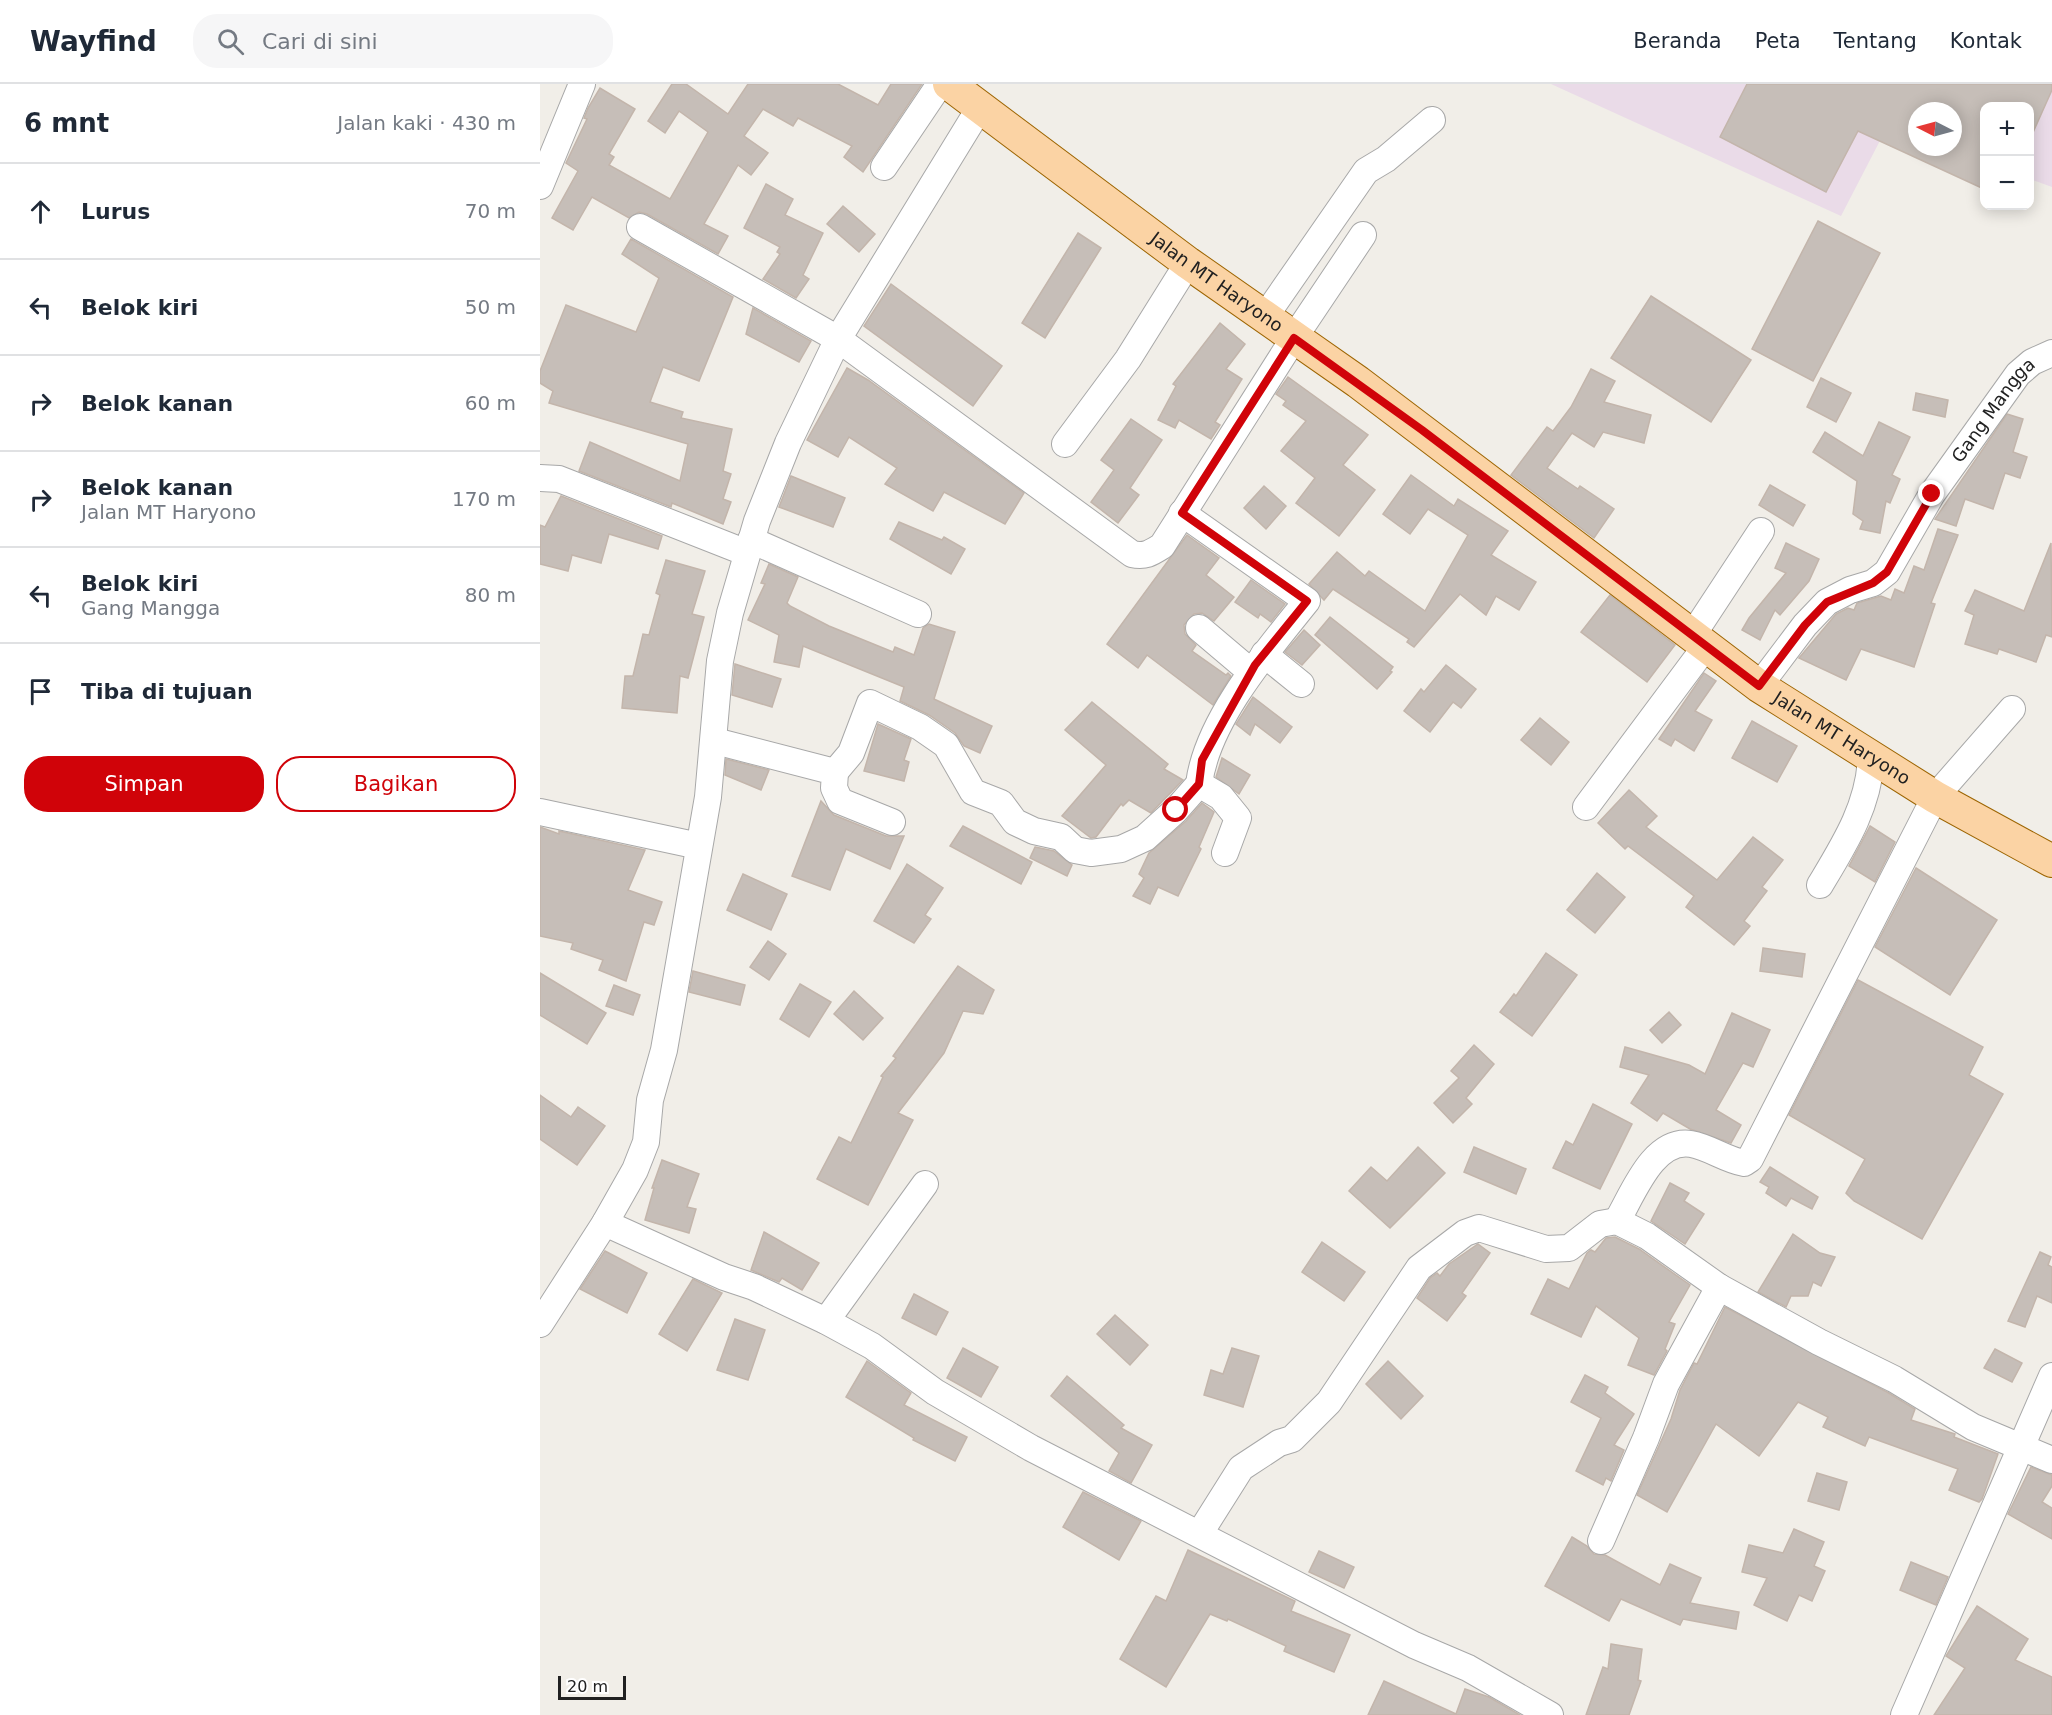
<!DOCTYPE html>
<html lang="id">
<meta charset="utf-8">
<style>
body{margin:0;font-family:"DejaVu Sans",sans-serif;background:#f6f6f7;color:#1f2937}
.controls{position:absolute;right:18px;top:18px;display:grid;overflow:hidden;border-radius:12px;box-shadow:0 3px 15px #0003}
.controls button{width:54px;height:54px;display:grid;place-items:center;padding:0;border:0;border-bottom:2px solid #e0e1e3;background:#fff;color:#1f2937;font:30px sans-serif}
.compass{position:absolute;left:1368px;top:18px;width:54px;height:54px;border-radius:50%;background:#fff;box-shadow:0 3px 15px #0003;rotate:276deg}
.scale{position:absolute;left:18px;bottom:15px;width:68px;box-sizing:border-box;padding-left:6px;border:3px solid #212121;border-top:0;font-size:16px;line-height:21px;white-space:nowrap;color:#212121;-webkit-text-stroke:4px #fff;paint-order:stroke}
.stop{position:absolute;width:18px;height:18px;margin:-14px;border:4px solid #d00309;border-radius:50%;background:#fff}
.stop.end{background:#d00309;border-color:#fff;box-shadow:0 2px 6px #0008}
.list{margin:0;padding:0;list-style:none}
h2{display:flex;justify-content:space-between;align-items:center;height:78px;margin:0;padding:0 24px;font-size:26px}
h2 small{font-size:20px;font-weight:400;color:#747a83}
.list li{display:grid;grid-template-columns:39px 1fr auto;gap:18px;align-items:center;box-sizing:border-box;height:96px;padding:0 24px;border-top:2px solid #e0e1e3}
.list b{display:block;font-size:22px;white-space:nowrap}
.list p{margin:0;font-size:20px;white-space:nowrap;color:#747a83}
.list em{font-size:20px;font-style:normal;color:#747a83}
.actions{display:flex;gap:12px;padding:18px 24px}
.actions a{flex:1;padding:14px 0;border:2px solid #d00309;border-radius:24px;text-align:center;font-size:21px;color:#d00309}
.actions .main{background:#d00309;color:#fff}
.icon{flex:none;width:33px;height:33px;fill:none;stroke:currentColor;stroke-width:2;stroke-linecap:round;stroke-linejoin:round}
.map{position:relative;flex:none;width:1512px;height:1631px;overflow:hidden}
header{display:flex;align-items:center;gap:36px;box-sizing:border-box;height:84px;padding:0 30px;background:#fff;border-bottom:2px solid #e0e1e3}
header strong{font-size:28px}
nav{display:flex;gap:33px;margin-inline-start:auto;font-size:21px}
.search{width:420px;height:54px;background:#f6f6f7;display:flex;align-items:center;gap:15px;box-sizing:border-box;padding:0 21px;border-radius:24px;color:#747a83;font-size:22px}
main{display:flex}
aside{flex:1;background:#fff}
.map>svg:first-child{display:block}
</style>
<header>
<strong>Wayfind</strong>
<div class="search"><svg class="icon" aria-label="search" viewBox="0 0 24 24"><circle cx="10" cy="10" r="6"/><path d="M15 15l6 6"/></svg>Cari di sini</div>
<nav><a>Beranda</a><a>Peta</a><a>Tentang</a><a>Kontak</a></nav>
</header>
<main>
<aside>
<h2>6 mnt<small>Jalan kaki · 430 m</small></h2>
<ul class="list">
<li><svg class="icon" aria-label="ahead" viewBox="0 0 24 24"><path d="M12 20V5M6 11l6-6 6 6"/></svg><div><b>Lurus</b></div><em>70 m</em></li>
<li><svg class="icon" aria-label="left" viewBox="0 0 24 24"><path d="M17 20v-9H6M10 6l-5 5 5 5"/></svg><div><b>Belok kiri</b></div><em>50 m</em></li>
<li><svg class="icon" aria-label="right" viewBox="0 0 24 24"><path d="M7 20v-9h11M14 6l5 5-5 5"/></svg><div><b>Belok kanan</b></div><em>60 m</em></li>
<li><svg class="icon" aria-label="right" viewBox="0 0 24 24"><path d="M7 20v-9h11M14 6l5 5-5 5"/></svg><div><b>Belok kanan</b><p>Jalan MT Haryono</p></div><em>170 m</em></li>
<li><svg class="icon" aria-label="left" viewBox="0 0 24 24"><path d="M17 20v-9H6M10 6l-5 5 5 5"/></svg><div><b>Belok kiri</b><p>Gang Mangga</p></div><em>80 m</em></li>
<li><svg class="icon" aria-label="arrive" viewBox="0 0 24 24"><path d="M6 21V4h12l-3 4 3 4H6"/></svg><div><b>Tiba di tujuan</b></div></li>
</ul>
<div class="actions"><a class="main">Simpan</a><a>Bagikan</a></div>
</aside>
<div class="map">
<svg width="1512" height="1631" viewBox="0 0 1512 1631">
<rect width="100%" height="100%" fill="#f1eee8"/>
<!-- industrial -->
<polygon fill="#eadbe8" points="1011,0 1512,0 1512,103 1490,95 1490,22 1444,22 1444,79 1398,63 1413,63 1413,27 1377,27 1346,45 1301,132"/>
<!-- building -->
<g fill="#c6beb8" stroke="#c3b5ab" stroke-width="1.5" fill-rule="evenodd">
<polygon points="132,0 146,0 188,30 208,0 298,0 338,21 351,0 382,0 323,88 304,73 312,62 258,34 253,42 223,25 204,52 228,69 211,91 198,81 164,140 188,152 178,170 107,130 99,128 89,134 52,113 33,146 12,134 38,87 26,79 47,35 44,34 48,24 60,4 95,25 69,70 74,73 69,81 130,115 168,48 139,27 125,49 108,37"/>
<path d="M1207 0H1512V6L1490 55V22H1444V105L1318 47 1286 108 1180 53ZM1377 27H1413V63H1377Z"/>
<polygon points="226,100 253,115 245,131 283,149 263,191 269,195 256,214 223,195 240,170 237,168 240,163 204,144"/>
<polygon points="303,122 335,150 319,168 287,140"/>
<polygon points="1278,137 1340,169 1273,297 1212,265"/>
<polygon points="538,149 561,164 505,254 482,239"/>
<polygon points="91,155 193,213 159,297 123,283 110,318 143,328 141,334 192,345 183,387 191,390 183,415 191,418 183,440 132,419 131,423 39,387 50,358 140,397 148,360 9,319 13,307 0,299 0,287 26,221 96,248 119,194 82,170"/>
<polygon points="351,200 462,282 433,322 324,242"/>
<polygon points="1111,212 1211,276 1171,338 1071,274"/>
<polygon points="213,224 271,257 259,278 206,250"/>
<polygon points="680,239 705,260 686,285 702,295 675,338 680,341 671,355 639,336 635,344 618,336 636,302 633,300"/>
<polygon points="307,284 328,296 484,409 465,440 404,408 393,427 345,400 357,384 309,353 298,373 267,356"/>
<polygon points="1051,285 1075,297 1064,318 1111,331 1104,359 1063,348 1054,363 1032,349 1007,384 1038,405 1040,402 1074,425 1054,454 971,391 1007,343 1013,347 1031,323"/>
<polygon points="748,293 828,351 803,381 835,406 799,452 756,419 775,394 741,367 766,337 743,321 746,317 736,310"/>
<polygon points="1281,294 1311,309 1296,338 1267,323"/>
<polygon points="1376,309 1408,316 1405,333 1373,326"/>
<polygon points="1467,330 1483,335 1473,368 1487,373 1480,394 1465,389 1453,425 1425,415 1416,442 1395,435"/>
<polygon points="591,335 622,356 590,404 599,411 578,439 551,418 574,386 561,376"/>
<polygon points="1339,338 1370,353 1352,391 1360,395 1350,419 1346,417 1340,449 1320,445 1323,437 1313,430 1317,397 1273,368 1285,348 1323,372"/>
<polygon points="871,391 914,422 918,415 968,447 951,471 996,498 979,526 956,512 946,531 920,510 874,563 867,558 869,555 793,505 784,516 769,500 797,468 825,492 829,487 885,527 928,451 888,425 870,450 843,430"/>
<polygon points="251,392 305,414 293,443 239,423"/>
<polygon points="1230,401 1265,421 1253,442 1219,421"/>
<polygon points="724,402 746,422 726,445 704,424"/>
<polygon points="21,412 122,452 118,465 69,450 61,479 32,471 28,487 0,480 0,441 5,443"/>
<polygon points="359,438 402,456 404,453 425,465 411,490 350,455"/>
<polygon points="1398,445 1418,451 1391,519 1395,520 1374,583 1321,565 1306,596 1259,574 1296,530 1308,524 1314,526 1317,519 1341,512 1351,516 1355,505 1364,509 1374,482 1384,486"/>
<polygon points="647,451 679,474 666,491 694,513 674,537 662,529 654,530 644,541 645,550 656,561 652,567 686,591 688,589 691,592 673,621 607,571 598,584 567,560"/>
<polygon points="1246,459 1279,475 1269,497 1240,531 1235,526 1220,556 1202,546 1209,534 1246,489 1235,484"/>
<polygon points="1511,459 1512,553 1506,551 1496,578 1459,565 1457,570 1425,560 1434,531 1425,527 1435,506 1484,527"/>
<polygon points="126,476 165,487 152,530 164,533 148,594 140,592 137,629 82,624 85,592 93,592 103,550 109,551 120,511 116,509"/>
<polygon points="229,480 258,493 247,519 250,522 289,542 353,568 355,563 374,571 383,544 389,540 415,548 394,615 452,642 440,669 424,662 415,649 389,631 360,617 364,603 263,562 259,583 234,578 239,551 208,536 225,500 221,499"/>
<polygon points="711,496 745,520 731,538 720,530 718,534 695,518"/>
<polygon points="1070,511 1135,561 1107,598 1041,548"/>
<polygon points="790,533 853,583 850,587 852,588 837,605 775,551"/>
<polygon points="764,546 780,561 762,581 745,568"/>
<polygon points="195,580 241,595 232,623 192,611"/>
<polygon points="906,581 936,605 921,624 913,618 890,648 864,627 881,605 884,608"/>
<polygon points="1164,589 1176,597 1155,627 1172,636 1154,667 1135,655 1131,662 1119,655"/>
<polygon points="713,613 752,643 740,659 715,640 710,651 696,640"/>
<polygon points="552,618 628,680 624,685 643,696 611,729 589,716 583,722 581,720 556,753 551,754 522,732 566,681 525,646"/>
<polygon points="1000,634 1029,658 1011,681 981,656"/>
<polygon points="1212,637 1257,662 1237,698 1192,674"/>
<polygon points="338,640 371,655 364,676 369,678 364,697 324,687"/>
<polygon points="682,674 710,691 699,710 676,693"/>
<polygon points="186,675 229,686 221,706 185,691"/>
<polygon points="1089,706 1117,732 1106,743 1177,796 1213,753 1243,776 1222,803 1227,807 1204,837 1210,842 1194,861 1146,823 1154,812 1088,762 1085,765 1058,739"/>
<polygon points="281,717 294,731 346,752 364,752 350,785 306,765 290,806 252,792"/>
<polygon points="662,719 674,728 659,763 661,765 638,812 618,803 610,820 593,812 604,794 599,790 609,769 646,737"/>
<polygon points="423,742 492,778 481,800 410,762"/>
<polygon points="1330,742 1355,758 1335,798 1309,782"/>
<polygon points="0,743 19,750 19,747 105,766 88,806 122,818 114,841 104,838 86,897 59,886 63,876 31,865 33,859 0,852"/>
<polygon points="495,763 514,767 532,781 527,792 490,774"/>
<polygon points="367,780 403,804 385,831 391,835 374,859 334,837"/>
<polygon points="1376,784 1457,836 1410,911 1335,863"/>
<polygon points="1057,789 1085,813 1055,849 1027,826"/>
<polygon points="203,790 247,810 231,846 187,826"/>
<polygon points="228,857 246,870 229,896 210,883"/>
<polygon points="1223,864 1265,870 1262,893 1220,887"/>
<polygon points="1006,869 1037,891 992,952 960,928 974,910 976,912"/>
<polygon points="418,882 454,906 443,930 423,927 404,969 358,1029 373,1036 328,1121 277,1095 299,1053 311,1059 343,993 341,992 356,974 353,972"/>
<polygon points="153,887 205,901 200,921 149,908"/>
<polygon points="0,889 66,929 47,960 0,931"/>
<polygon points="1318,896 1443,963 1429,991 1463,1010 1382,1155 1314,1117 1306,1109 1325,1075 1249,1031"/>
<polygon points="260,900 291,918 269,953 240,935"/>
<polygon points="74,901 100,911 93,931 66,922"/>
<polygon points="314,907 343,934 323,956 294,930"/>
<polygon points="1129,928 1141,941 1122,959 1110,946"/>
<polygon points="1192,929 1230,946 1213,983 1203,979 1176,1026 1201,1041 1191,1059 1150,1045 1123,1029 1117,1037 1091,1019 1109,991 1080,983 1085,963 1149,981 1165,990"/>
<polygon points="934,961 954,980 926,1014 932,1020 913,1039 894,1019 919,994 911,987"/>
<polygon points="0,1011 31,1033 38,1023 65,1042 37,1081 0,1055"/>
<polygon points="1053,1020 1092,1040 1060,1105 1013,1084 1026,1057 1033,1061"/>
<polygon points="878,1063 905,1089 850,1144 809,1107 831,1083 847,1097"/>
<polygon points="934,1063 986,1085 976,1110 924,1088"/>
<polygon points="122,1076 159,1090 147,1123 156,1125 149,1149 105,1136 114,1104 112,1104"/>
<polygon points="1230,1083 1278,1113 1272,1125 1251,1114 1246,1122 1226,1109 1229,1103 1220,1098"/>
<polygon points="1130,1099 1149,1109 1144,1117 1164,1130 1145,1160 1111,1137"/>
<polygon points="224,1148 279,1179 262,1206 242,1194 239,1198 211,1186"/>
<polygon points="1253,1150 1280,1169 1295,1173 1281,1202 1273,1198 1268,1212 1251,1212 1246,1223 1218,1208"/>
<polygon points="1075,1153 1099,1165 1150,1201 1129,1238 1135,1240 1125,1265 1127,1267 1114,1291 1088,1281 1099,1254 1056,1222 1041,1253 991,1230 1008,1195 1029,1205 1047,1169 1051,1166 1055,1168 1066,1154"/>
<polygon points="782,1158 825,1188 804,1217 762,1188"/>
<polygon points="938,1160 950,1169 922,1209 926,1212 907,1237 877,1214 890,1194 897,1189 900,1192 909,1180"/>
<polygon points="65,1167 107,1189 87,1229 40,1205"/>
<polygon points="1500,1168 1511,1173 1508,1181 1512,1183 1512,1219 1497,1212 1485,1243 1468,1237"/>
<polygon points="153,1195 182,1209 147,1267 119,1250"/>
<polygon points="374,1210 408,1228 396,1251 362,1234"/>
<polygon points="1185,1223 1347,1308 1375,1325 1371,1336 1415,1350 1414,1353 1458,1370 1442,1415 1439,1418 1409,1406 1418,1385 1329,1353 1325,1362 1283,1343 1288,1333 1258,1318 1219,1372 1176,1340 1127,1428 1097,1411 1131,1335 1140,1306 1154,1279 1157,1280"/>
<polygon points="575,1231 608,1261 590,1281 557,1250"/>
<polygon points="195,1235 225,1246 208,1296 177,1286"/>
<polygon points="423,1264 458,1283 441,1313 407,1294"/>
<polygon points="692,1264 719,1272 703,1323 664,1311 671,1286 683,1290"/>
<polygon points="1455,1265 1482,1279 1472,1298 1444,1284"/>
<polygon points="327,1277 371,1309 364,1321 427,1353 415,1377 373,1356 374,1354 306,1313"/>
<polygon points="848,1277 883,1312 861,1335 826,1300"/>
<polygon points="1045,1291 1068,1303 1065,1309 1094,1330 1074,1361 1084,1366 1071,1397 1066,1394 1063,1401 1036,1387 1061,1334 1031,1318"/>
<polygon points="527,1292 584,1341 581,1344 612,1361 591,1399 569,1387 579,1369 511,1312"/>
<polygon points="1491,1383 1512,1391 1512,1402 1502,1418 1512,1424 1512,1455 1468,1430"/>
<polygon points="1277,1389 1307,1398 1299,1426 1268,1417"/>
<polygon points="543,1408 601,1437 579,1476 523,1443"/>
<polygon points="1254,1445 1284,1458 1274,1482 1285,1487 1272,1517 1259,1511 1247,1537 1214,1521 1227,1494 1202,1488 1209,1461 1243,1469"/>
<polygon points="1032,1453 1047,1462 1054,1470 1065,1471 1120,1501 1130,1480 1161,1494 1150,1519 1199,1528 1196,1545 1143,1535 1140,1541 1081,1515 1069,1537 1005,1502"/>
<polygon points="648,1466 755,1517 751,1527 810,1551 794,1588 744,1567 746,1562 688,1535 687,1537 670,1530 626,1603 580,1575 616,1512 626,1517"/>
<polygon points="779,1467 814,1483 804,1504 769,1488"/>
<polygon points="1371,1478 1408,1493 1396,1521 1360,1506"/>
<polygon points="1437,1522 1488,1555 1475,1576 1512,1593 1512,1631 1394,1631 1425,1584 1406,1572"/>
<polygon points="1071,1560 1102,1565 1098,1596 1101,1597 1089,1631 1046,1631 1063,1583 1068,1585"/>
<polygon points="844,1597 916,1630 925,1605 949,1613 980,1631 828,1631"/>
</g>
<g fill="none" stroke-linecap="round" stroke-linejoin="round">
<!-- minor casing -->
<g stroke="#a8a8a8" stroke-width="28">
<g id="minor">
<polyline points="344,83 400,0"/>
<polyline points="0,102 42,0"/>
<path d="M100 143 298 255 592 470C605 473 611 469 622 462L754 254 823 151"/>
<polyline points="724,234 826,87 846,75 892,36"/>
<polyline points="525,360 588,275 648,179"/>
<polyline points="0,394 19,395 207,469"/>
<path d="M642 429 767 517C727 567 667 636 659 700"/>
<polyline points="211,456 378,530"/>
<polyline points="659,544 711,588"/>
<polyline points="1152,552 1221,447"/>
<polyline points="724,570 761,600"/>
<path id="s1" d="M1219 602 1265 541 1287 518 1310 506 1333 499 1347 488 1392 410 1478 290 1492 278 1512 269"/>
<polyline points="175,657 295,688 294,704 300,717 352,738"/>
<polyline points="295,688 311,669 330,619 380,643 406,661 433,708 461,719 475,738 494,747 521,753 535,766 551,769 581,765 605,754 636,726 659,700 681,713 698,734 685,769"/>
<polyline points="1046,723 1166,562"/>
<polyline points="0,728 159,762"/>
<path d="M1280 801C1304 761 1329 722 1331 674"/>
<path d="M1077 1137C1093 1110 1113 1054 1151 1060 1169 1063 1186 1076 1204 1079L1210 1075 1395 713 1472 625"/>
<polyline points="65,1139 184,1193 214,1203 286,1237 332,1262 395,1308 491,1364 874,1561 928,1584 1010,1631"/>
<polyline points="286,1237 385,1100"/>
<polyline points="0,1240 65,1139 95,1086 106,1058 110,1016 124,966 168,713 180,577 190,529 217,437 248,359 298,255 439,25"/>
<polyline points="660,1449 701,1384 739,1359 752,1355 789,1318 879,1184 925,1149 939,1144 1006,1165 1029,1164 1060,1140 1077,1137 1107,1152 1179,1203 1279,1258 1354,1295 1433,1343 1512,1376"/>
<polyline points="1061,1457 1106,1354 1126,1300 1179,1203"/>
<polyline points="1364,1631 1512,1292"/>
</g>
</g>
<!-- major casing -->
<g stroke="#9d6502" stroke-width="34">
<g id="major">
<path id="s2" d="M409 0 648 179 818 298 1219 602 1395 713 1512 777"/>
</g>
</g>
<!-- minor -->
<use href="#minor" stroke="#fff" stroke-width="26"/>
<!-- major -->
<use href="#major" stroke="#fbd3a4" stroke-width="32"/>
</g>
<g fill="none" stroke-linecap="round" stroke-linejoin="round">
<!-- route -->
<polyline stroke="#d00309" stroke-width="8" points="636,726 659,700 662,676 715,581 767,517 642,429 754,254 882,346 1219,602 1265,541 1287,518 1333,499 1347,488 1392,410"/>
</g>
<g text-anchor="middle" stroke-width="5" stroke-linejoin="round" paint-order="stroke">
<!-- street labels -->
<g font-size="18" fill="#212121" stroke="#fff">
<text dy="6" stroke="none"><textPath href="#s2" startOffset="333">Jalan MT Haryono</textPath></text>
<text dy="6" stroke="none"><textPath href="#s1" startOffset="370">Gang Mangga</textPath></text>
<text dy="6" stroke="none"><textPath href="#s2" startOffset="1107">Jalan MT Haryono</textPath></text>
</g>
</g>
</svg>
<div class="controls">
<button>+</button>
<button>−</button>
</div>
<svg class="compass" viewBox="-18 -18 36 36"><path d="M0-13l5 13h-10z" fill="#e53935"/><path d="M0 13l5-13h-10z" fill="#747a83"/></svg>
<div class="scale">20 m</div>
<div class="stop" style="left:636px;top:726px"></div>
<div class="stop end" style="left:1392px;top:410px"></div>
</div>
</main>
